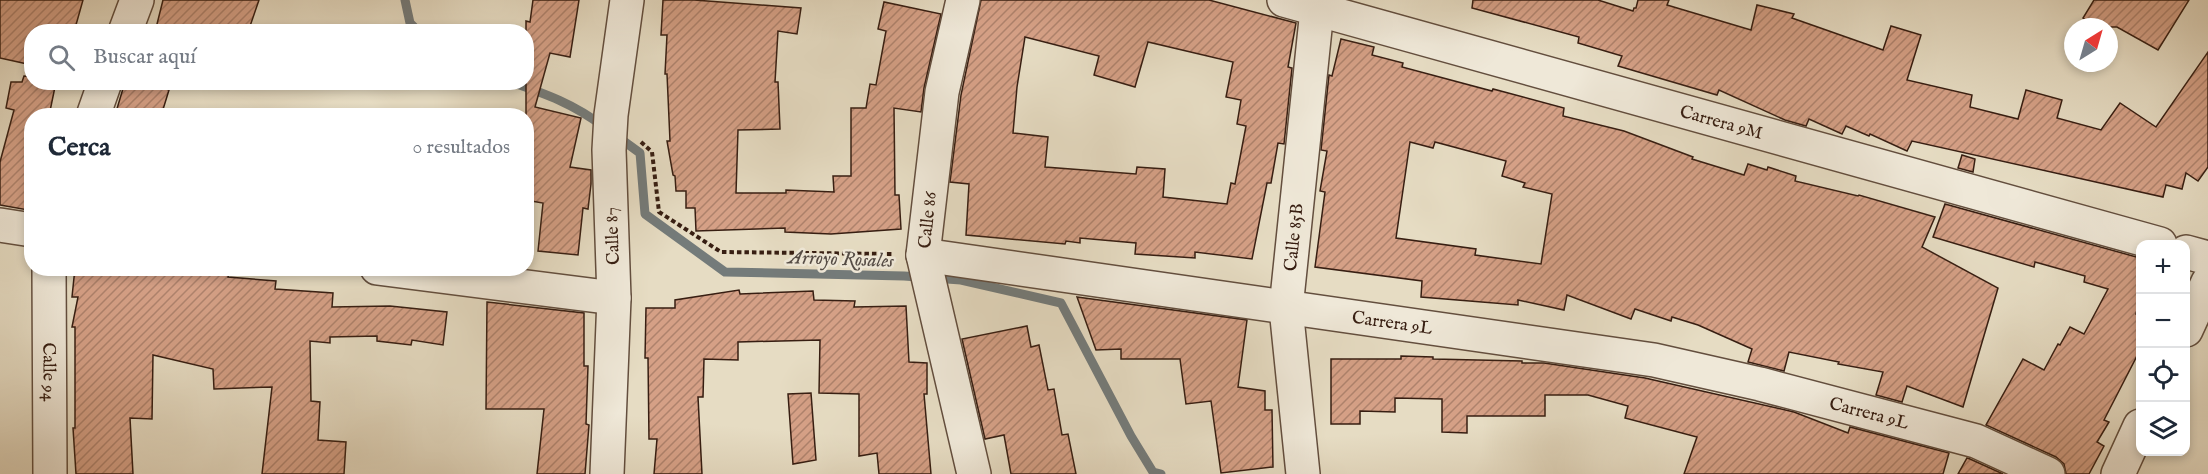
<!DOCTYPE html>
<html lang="es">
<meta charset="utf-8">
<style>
body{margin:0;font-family:"IM FELL English",serif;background:#f6f6f7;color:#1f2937}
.controls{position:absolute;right:18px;bottom:18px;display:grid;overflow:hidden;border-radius:12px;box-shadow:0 3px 9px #0003}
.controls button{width:54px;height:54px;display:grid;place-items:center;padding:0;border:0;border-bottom:2px solid #e0e1e3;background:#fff;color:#1f2937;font:30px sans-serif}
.compass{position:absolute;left:2064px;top:18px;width:54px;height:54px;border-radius:50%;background:#fff;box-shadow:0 3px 9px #0003;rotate:37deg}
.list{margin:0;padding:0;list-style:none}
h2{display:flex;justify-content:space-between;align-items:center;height:78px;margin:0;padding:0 24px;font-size:26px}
h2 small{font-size:20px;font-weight:400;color:#747a83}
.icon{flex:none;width:33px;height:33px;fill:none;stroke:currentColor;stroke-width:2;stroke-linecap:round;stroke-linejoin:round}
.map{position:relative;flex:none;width:2208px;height:474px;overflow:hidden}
.search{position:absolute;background:#fff;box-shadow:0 3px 9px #0003;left:24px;top:24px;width:510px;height:66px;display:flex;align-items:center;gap:15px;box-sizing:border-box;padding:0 21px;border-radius:24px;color:#747a83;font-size:22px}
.panel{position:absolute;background:#fff;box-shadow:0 3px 9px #0003;left:24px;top:108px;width:510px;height:168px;border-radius:24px}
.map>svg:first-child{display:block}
</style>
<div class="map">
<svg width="2208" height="474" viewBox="0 0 2208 474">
<defs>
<pattern id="building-hatch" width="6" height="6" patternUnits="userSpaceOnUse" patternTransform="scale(1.5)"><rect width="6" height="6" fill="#d5a086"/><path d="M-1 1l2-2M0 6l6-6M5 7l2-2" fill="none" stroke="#ae826c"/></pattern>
</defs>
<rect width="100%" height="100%" fill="#e6dcc3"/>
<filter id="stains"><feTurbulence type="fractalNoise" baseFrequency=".00333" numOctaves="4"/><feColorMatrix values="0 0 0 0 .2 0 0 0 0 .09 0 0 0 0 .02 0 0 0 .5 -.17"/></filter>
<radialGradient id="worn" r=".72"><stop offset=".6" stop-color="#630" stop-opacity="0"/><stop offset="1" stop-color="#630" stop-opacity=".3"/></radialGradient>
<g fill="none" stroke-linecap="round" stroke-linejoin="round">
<!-- stream -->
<g stroke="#747b7a" stroke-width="9">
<polyline points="405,0 410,23 419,32"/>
<path d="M511 82C546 94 574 104 604 127"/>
<polyline points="618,137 640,153 645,214 725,272 904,276 961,280 1061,303 1131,436 1153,472 1161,474"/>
</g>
</g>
<!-- building -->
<g fill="url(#building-hatch)" stroke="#371e12" stroke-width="1.5" fill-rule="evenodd">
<polygon points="0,0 83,0 74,32 32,32 32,65 0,58"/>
<polygon points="163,0 259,0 248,32 155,32"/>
<polygon points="533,0 579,0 570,57 550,53 535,107 581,118 570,167 591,170 591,184 588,209 583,208 578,255 538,251 543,203 526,200 526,21 530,22"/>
<polygon points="663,0 694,0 801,8 797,34 778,31 775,82 778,82 780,129 738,130 736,193 786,193 786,190 834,192 833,176 851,176 851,108 866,108 870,84 876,85 886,31 878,29 884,2 941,14 924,88 921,112 894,108 895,195 899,195 901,229 831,234 785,232 785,228 696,231 695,208 686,208 686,191 676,191 675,176 673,175 667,141 670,141 667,74 665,74 667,35 661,35"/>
<path d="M981 0H1209L1296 23 1288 67 1292 68 1284 144 1278 143 1271 183H1267L1252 259 1195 252V258L1135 254 1136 243 1080 238V243L1066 241 1065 244 966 235 969 184 950 182 961 95ZM1025 37 1099 56 1094 75 1135 87 1148 42 1233 62 1226 97 1241 100 1237 124 1246 126 1235 184 1231 183 1227 204 1163 197 1165 169 1137 167 1136 174 1045 167 1048 137 1013 133 1017 87Z"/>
<polygon points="1473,0 1598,0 1633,11 1634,8 1636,8 1638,0 1669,0 1667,5 1751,30 1757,5 1794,14 1792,18 1883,50 1891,26 1921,35 1907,80 1972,95 1970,107 2018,119 2026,90 2062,100 2057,118 2101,130 2120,103 2156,127 2208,52 2208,167 2198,181 2186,173 2182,189 2166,185 2163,197 1912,141 1907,151 1870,134 1869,136 1846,126 1842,134 1809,119 1806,126 1785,120 1719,90 1717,95 1618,66 1622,56 1578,43 1579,37 1472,8"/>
<polygon points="2094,0 2189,0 2158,50 2117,27 2096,27 2083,18"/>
<path d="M1341 39 1374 47 1372 55 1403 63 1402 67 1492 91 1493 89 1564 108 1563 116 1624 131 1693 157 1692 159 1744 175 1748 164 1767 170 1768 167 1796 176 1795 181 1858 196 1859 195 1935 217 1922 247 1998 288 1963 407 1907 386 1902 402 1876 395 1883 372 1838 364 1839 362 1789 352 1784 371 1748 362 1752 349 1698 325 1672 317 1671 321 1635 309 1631 319 1567 295 1564 310 1518 300V305L1421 297 1422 281 1315 267 1325 192 1320 191 1327 151 1321 150 1329 75 1332 76ZM1410 142 1433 148 1435 142 1506 161 1502 176 1525 183 1523 187 1552 194 1541 264 1475 255 1476 249 1396 238Z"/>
<polygon points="24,76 32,77 32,82 56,82 49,116 32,116 32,189 28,210 0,205 0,162 14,110 6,108 11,82 22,82"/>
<polygon points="125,82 145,82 169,90 161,116 130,116 116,112"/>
<polygon points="1962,155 1975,159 1973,172 1958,168"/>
<polygon points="1945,204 2140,258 2140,298 2136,314 2140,316 2140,350 2104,420 2109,422 2097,442 2104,446 2089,474 2066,474 2064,464 2056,457 1986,425 2023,359 2044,370 2058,344 2060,345 2070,327 2084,334 2108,289 2084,282 2085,276 2035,262 2034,267 1933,237"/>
<polygon points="75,268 97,268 146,274 147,268 230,268 228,277 276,281 275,289 333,293 332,307 390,306 447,312 443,345 412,340 411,345 377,341 377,336 330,337 330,343 310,341 311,401 320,402 318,440 346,442 344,474 262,474 272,387 214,389 213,369 153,355 152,419 130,418 133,474 76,474 73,428 75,428 75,327 72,327 78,297 72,297"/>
<polygon points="739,290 740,294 813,291 814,300 855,301 854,307 906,306 909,362 927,363 927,394 924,394 931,474 879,474 877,453 859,456 859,394 819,393 820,340 738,342 738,360 704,359 703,397 698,397 702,474 654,474 657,439 649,439 648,358 645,358 646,308 675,308 675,300"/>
<polygon points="1077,297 1247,320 1238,387 1265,391 1265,410 1272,410 1273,467 1221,473 1211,401 1186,404 1180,359 1121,359 1121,349 1096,350"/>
<polygon points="487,302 584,313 584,366 588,366 586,424 589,425 585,474 537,474 544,409 486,409"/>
<polygon points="1027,326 1031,347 1039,345 1048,390 1054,389 1062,435 1068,434 1076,474 1011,474 1004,435 985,439 962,339"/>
<polygon points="1401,356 1433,357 1433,359 1522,361 1522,363 1544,363 1645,378 1794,412 1848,433 1850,427 1949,453 1943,474 1684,474 1697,437 1625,418 1628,406 1588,395 1545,395 1545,416 1467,416 1467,433 1442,432 1442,399 1395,398 1395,412 1360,411 1360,424 1331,424 1331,359 1401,359"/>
<polygon points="811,393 816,460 793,464 788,394"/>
<polygon points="1967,458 1970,459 2003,474 1958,474"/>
</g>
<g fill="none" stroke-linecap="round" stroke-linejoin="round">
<!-- minor casing -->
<g stroke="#634e3e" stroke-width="36">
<g id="minor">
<polyline points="963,0 942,92 923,255 974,474"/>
<path id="s1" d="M1284 0 2160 244"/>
<polyline points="125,32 137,0"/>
<polyline points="93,116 105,82"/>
<polyline points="0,225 32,230"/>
<polyline points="2186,252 2208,258"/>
<path id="s2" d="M923 255 1654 360 1760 384 1976 441 2048 474"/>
<path id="s3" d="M49 268 50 474"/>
<polyline points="377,268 614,298"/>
<polyline points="2186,330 2208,282"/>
<path id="s4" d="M1303 474 1286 308 1318 0"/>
<polyline points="2118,474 2140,426"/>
</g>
</g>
<!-- tertiary casing -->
<g stroke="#634e3e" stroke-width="36">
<polyline id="tertiary" points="607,474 614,298 609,150 611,115 627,0"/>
</g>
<!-- path -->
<polyline stroke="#371e12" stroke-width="4" stroke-dasharray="4.5 3" stroke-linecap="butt" points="641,142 652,152 659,212 721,252 892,254"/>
<!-- minor -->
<use href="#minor" stroke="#efe8d8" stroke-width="33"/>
<!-- tertiary -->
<use href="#tertiary" stroke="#efe8d8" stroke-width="33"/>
</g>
<g text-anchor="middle" stroke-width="5" stroke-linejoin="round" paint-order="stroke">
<!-- street labels -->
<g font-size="18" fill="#371e12" stroke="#efe8d8">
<text dy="6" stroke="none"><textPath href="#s1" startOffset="454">Carrera 9M</textPath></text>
<text transform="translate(927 220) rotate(-84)" y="6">Calle 86</text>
<text transform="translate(612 236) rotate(-92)" y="6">Calle 87</text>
<text dy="6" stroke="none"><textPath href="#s4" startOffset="238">Calle 85B</textPath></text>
<text dy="6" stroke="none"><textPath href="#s2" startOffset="474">Carrera 9L</textPath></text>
<text dy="6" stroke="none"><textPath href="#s3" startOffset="104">Calle 94</textPath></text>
<text dy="6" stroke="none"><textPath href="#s2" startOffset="960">Carrera 9L</textPath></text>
</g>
<!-- water labels -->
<g font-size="20" font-style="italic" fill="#554c46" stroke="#efe8d8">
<text transform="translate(841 258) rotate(2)" y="7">Arroyo Rosales</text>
</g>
</g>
<rect width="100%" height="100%" filter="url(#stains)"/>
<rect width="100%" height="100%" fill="url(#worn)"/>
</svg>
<div class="controls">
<button>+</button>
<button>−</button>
<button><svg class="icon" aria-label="locate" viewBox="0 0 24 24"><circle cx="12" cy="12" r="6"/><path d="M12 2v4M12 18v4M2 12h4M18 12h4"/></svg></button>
<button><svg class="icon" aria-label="layers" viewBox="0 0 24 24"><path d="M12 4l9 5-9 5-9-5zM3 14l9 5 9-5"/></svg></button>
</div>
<svg class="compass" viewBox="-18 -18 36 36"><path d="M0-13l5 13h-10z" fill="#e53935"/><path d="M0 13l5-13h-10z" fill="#747a83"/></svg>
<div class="search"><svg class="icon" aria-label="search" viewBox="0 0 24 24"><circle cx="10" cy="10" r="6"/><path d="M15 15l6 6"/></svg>Buscar aquí</div>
<section class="panel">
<h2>Cerca<small>0 resultados</small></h2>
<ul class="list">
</ul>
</section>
</div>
